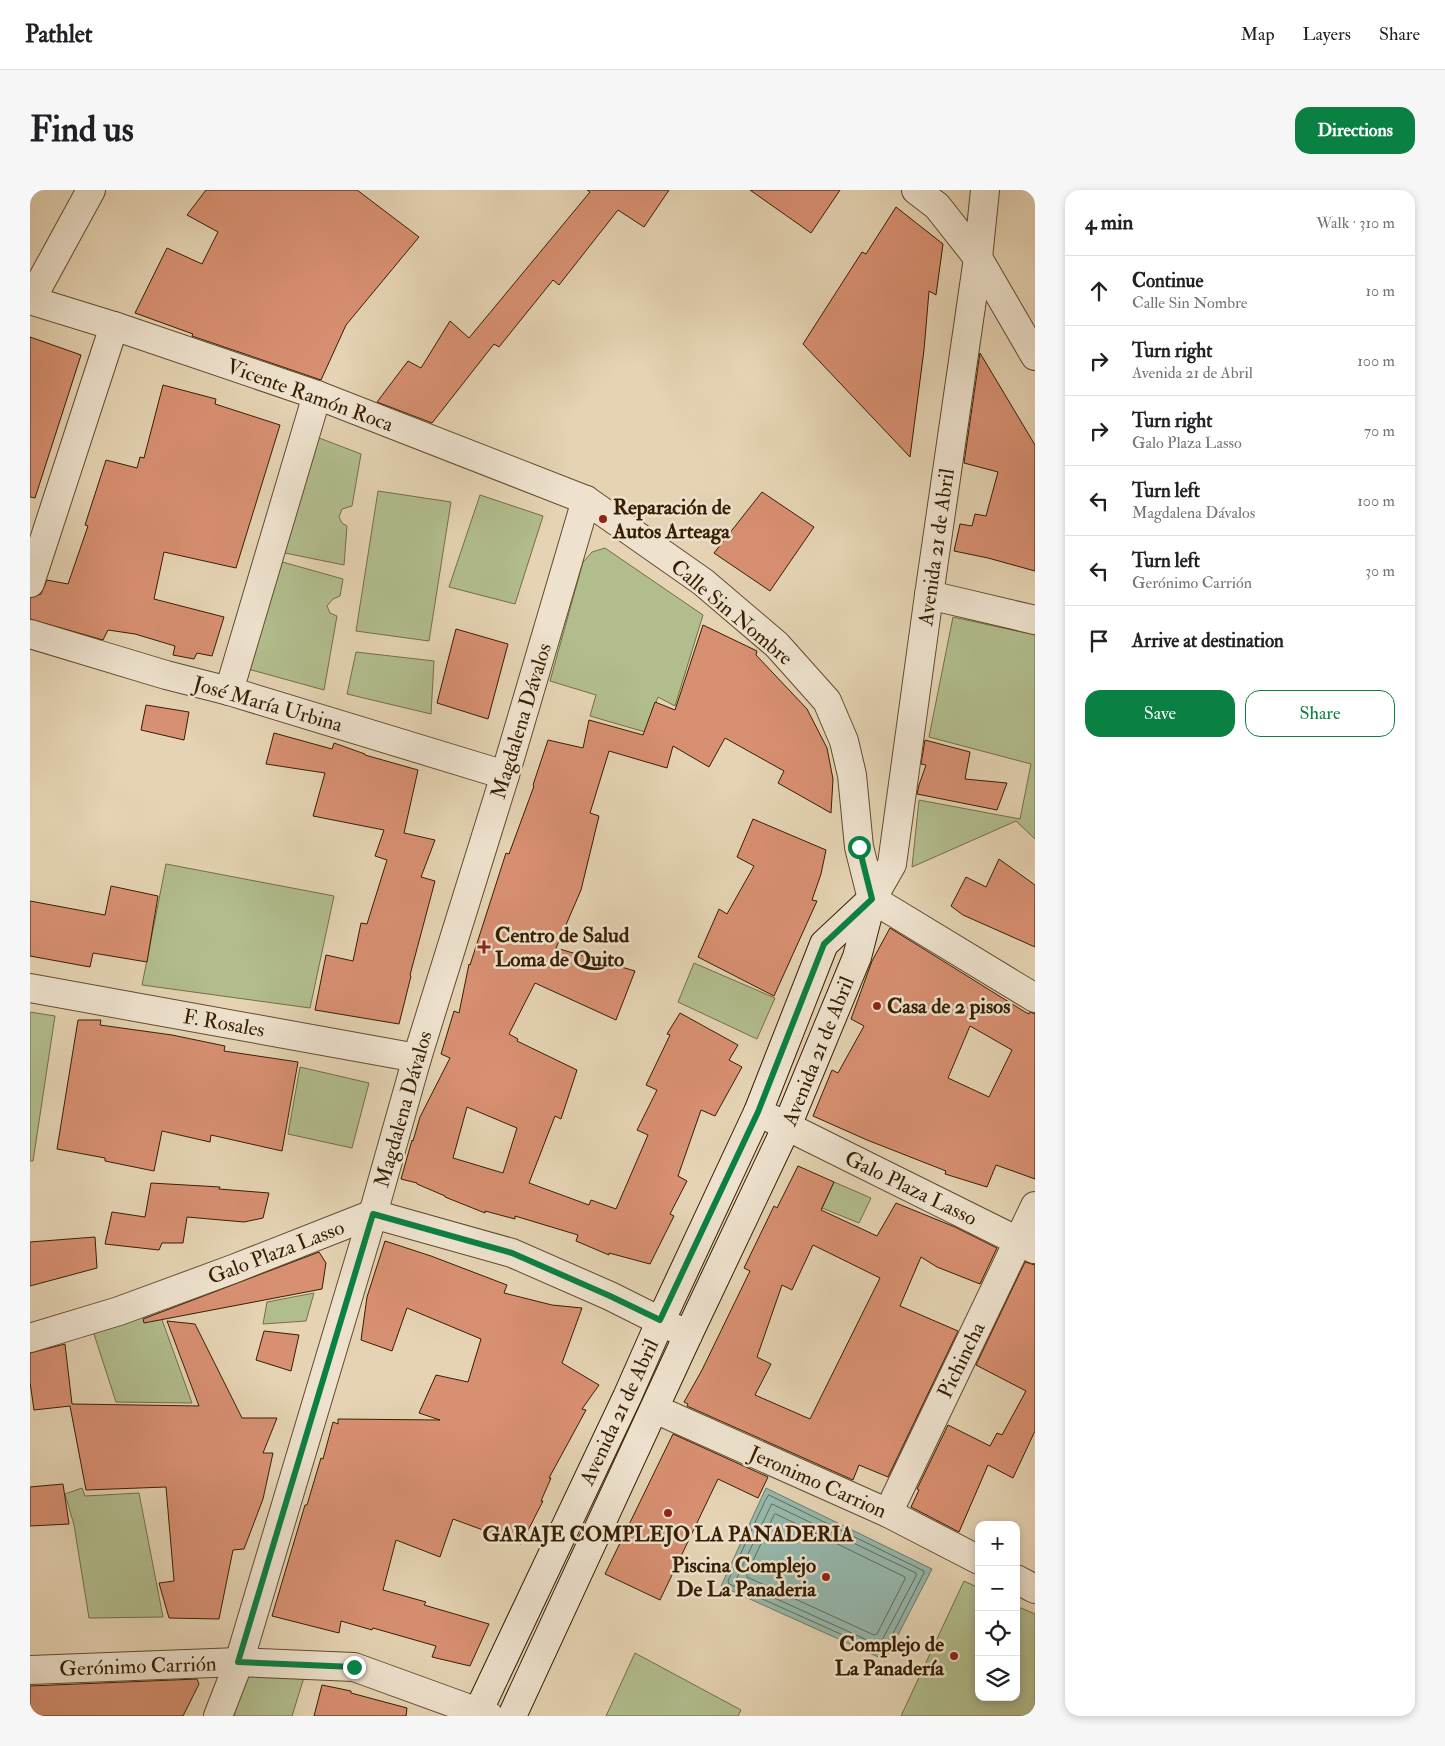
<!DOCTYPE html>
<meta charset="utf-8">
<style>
body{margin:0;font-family:"IM FELL Double Pica",serif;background:#f6f6f6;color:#202124}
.controls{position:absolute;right:15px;bottom:15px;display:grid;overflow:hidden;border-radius:10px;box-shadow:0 2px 8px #0003}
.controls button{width:45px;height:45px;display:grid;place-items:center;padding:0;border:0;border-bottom:1px solid #e0e0e0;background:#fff;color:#202124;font:25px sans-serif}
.stop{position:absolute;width:15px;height:15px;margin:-11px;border:4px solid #0b8043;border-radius:50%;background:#fff}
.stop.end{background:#0b8043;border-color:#fff;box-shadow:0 1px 5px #0008}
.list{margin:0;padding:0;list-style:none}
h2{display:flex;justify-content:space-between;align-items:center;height:65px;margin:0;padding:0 20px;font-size:21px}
h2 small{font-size:16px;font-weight:400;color:#757577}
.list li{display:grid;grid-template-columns:32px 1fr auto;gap:15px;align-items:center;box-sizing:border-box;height:70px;padding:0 20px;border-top:1px solid #e0e0e0}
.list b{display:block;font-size:19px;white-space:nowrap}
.list p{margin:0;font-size:16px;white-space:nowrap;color:#757577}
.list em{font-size:16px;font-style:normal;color:#757577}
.actions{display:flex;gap:10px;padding:15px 20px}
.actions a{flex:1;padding:11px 0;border:1px solid #0b8043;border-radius:15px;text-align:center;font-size:18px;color:#0b8043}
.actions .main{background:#0b8043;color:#fff}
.icon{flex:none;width:28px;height:28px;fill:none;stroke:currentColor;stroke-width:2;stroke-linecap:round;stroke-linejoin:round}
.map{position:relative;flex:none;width:1005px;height:1526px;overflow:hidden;border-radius:15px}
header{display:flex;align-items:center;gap:30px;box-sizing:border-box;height:70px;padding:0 25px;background:#fff;border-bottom:1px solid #e0e0e0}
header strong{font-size:24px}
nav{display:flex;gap:28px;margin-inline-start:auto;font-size:18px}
.intro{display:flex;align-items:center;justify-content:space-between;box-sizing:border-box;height:120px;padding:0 30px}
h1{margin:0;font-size:35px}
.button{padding:12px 22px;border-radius:15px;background:#0b8043;color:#fff;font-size:18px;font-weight:700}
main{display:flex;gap:30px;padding:0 30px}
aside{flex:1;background:#fff;border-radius:15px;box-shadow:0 2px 8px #0003}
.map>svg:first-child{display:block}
</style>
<header>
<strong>Pathlet</strong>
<nav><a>Map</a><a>Layers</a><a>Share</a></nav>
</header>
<div class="intro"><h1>Find us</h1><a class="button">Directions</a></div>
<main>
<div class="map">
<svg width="1005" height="1526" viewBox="0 0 1005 1526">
<rect width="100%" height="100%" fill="#e5d3b3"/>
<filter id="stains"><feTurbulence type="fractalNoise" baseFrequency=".004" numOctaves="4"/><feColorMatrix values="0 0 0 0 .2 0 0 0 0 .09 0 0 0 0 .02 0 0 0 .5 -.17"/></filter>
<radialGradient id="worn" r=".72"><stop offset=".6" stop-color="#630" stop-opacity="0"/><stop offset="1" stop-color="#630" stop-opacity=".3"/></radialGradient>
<!-- green -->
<g fill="#b2bd8e" stroke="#746e47">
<polygon points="284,246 331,264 322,316 312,319 309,327 312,333 317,336 314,375 250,362"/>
<polygon points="348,301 421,312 399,451 326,441"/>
<polygon points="450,305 513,326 485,414 419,397"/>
<polygon points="575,358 673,425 645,516 628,507 615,542 560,526 566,505 520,491 553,372 562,362"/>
<polygon points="249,371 313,389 310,406 303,409 297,416 300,423 307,426 294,500 218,479"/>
<polygon points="923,427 1005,445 1005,649 986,631 882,677 889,610 990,629 1001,574 899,547"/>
<polygon points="326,462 404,471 401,524 317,504"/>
<polygon points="136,674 304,706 280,818 112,795"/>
<polygon points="664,773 745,808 727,849 648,812"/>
<polygon points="0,822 25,826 3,971 0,971"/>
<polygon points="270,877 339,893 322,958 258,944"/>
<polygon points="804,992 841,1008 829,1033 792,1018"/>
<polygon points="284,1103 276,1131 233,1134 237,1112"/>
<polygon points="127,1116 162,1213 86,1212 61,1135"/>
<polygon points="52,1298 55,1306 109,1303 133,1427 59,1428 44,1335 35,1304"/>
<polygon points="934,1391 949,1398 949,1507 986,1507 986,1416 1005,1424 1005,1526 871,1526"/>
<polygon points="605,1463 711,1520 708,1526 576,1526"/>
<polygon points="216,1484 275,1484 262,1526 204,1526"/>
</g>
<!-- water -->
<polygon fill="#96b8ad" stroke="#707a68" points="736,1298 902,1379 855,1470 691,1396"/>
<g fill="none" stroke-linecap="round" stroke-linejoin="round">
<!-- shore -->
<g stroke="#666b56" stroke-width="1">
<polygon points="739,1305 894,1381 894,1383 853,1463 699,1394 698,1391 735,1311"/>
<polygon points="742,1314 886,1383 886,1386 850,1454 848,1455 707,1391 707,1388"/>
<polygon points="746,1324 875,1387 875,1389 847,1444 844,1445 717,1387 717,1384 744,1325"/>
</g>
</g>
<!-- building -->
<g fill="#d89072" stroke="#371e00" fill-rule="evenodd">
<polygon points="176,0 327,0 389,47 316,135 291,190 162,146 163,144 105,123 137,58 172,74 188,42 157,25"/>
<polygon points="557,0 639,0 614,37 588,20 529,95 523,90 469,157 464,154 402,233 347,212 378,171 391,178 420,131 439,148 560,2"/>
<polygon points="720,0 810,0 781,43"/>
<polygon points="866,17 913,54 906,105 899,101 894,160 880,267 773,154 832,62 836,64"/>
<polygon points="0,147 51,165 5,308 0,307"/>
<polygon points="950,163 1005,255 1005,381 958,368 924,361 930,334 942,336 945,324 956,326 968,282 934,273"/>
<polygon points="133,195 186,209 185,214 250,235 206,378 134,362 124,409 194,427 182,466 167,463 164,469 143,465 145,456 105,444 78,440 73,450 0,429 0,408 11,404 17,390 38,394 58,336 55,335 76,270 107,278 110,267 114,268"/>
<polygon points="732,302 784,337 740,401 684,363"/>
<path d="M673 435 727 461 726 465 777 519 797 558 803 589 801 623 748 593 754 581 695 548 679 577 643 556 637 578 579 561 560 623 569 626 551 700 526 758 605 781 586 830 505 793 479 844 488 849 487 851 547 880 531 929 525 926 499 993 559 1015 561 1010 586 1019 618 945 607 940 627 900 616 895 640 845 637 844 650 823 708 855 699 870 712 877 685 926 671 920 648 986 657 991 640 1024 644 1026 620 1074 579 1063V1065L546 1051 548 1045 485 1026V1029L455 1021V1023L415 1007V1006L387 994V993L371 989 382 950 383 951 390 927 420 868 411 864 424 821 429 823 439 774 440 775 476 663 479 664 504 596 503 595 518 550 553 558 559 530 613 545 625 512 645 520ZM437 917 487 938 473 983 423 968Z"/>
<polygon points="426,439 478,454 458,529 407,513"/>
<polygon points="116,515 159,522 154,550 111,540"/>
<polygon points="244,543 302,559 304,553 335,564 335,565 388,580 374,643 405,650 391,687 405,691 380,785 381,786 369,834 285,820 296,765 323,771 331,733 337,734 357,670 345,666 354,640 283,626 295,583 236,574"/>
<polygon points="895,550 940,562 935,589 977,593 967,620 887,604 889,595 896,575 891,574"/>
<polygon points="723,629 796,660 791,684 782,710 787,711 744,806 668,767 689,719 697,724 724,676 707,667"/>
<polygon points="969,669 1005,695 1005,757 933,725 921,716 936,687 956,697"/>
<polygon points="81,696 128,706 117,772 63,763 60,777 0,766 0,711 75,725"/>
<path d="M860 738 995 822 999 824 1000 822 1005 824V989L966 975 957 997 915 984 916 981 837 950 783 926 802 880 808 883 834 836 821 829 842 771ZM940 836 982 860 959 907 918 888Z"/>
<polygon points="48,830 71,830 70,835 142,845 195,856 194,861 268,872 252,961 181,945 180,952 132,941 124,981 75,971 75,968 27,959"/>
<path d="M768 976 804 992 791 1020 847 1046 866 1013 925 1037 967 1058 950 1094 907 1077 891 1067 870 1116 928 1141 858 1287 829 1275 823 1290 657 1216 658 1214 654 1212 672 1180 720 1081 714 1078 744 1016 747 1018ZM783 1055 850 1088 780 1229 725 1205 741 1174 727 1167 752 1095 762 1100Z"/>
<polygon points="121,993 190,997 189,999 239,1003 233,1028 214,1032 157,1027 153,1053 132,1053 129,1060 75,1054 82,1022 115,1027"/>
<polygon points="65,1047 67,1078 0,1096 0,1052"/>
<polygon points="355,1051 401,1066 477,1095 474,1103 522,1115 552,1118 532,1173 569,1195 552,1219 556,1220 519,1288 521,1288 511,1311 513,1311 491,1354 423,1329 410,1367 366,1350 353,1400 396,1412 394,1415 459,1434 440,1476 402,1467 406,1456 343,1438 342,1440 311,1431 309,1443 242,1426 275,1315 277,1315 291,1268 293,1269 303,1232 308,1234 308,1229 410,1230 389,1223 406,1185 438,1192 451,1149 377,1118 362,1161 331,1150 337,1107"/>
<polygon points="289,1062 296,1073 292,1099 114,1133 113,1129"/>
<polygon points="995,1072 1005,1075 1005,1241 983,1288 958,1275 929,1342 881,1317 889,1300 887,1299 918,1235 960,1256 967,1243 972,1245 996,1201 946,1175"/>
<polygon points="137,1131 165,1134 212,1228 247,1228 233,1263 243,1263 233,1309 214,1359 203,1360 189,1429 139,1428 129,1393 144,1391 136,1297 56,1300 40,1216 4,1220 0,1192 0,1163 35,1154 42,1214 169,1216"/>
<polygon points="234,1141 269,1145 261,1181 226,1170"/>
<polygon points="643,1244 738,1287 728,1308 688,1289 630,1410 575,1384"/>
<polygon points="33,1294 39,1334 0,1336 0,1297"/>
<polygon points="167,1489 169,1494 153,1526 0,1526 0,1496"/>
<polygon points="292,1495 321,1501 321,1503 377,1518 376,1526 284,1526"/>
</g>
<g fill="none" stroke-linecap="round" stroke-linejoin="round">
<!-- street casing -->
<g stroke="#624b2d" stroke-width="30">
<g id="street">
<polyline points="886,0 907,16 948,68 1005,166"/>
<polyline points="0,110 84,136 287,205 556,310 673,392 747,455 797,511 814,551 822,585 829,657 842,709"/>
<polyline points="1,110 61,0"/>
<polyline points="0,393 84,136"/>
<polyline points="899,405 1005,430"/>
<polyline points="0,444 136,485 199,501 475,585"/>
<polyline points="199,501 287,205"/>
<polyline points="842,709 862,674 899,405 948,68 955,0"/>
<polyline points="842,709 1005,808"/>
<polyline points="0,798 387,868"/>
<polyline points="728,922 1004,1059"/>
<polyline points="0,1148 89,1121 203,1079 343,1024 482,1063 580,1106 658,1145"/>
<polyline points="625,1219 858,1323 949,1370"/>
<polyline points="858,1323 1005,1016"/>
<polyline points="986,1389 1005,1399"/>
<polyline points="0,1480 209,1472 324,1477 459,1526"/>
<polyline points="188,1526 209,1472 343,1024 387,868 475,585 556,310"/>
</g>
</g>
<!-- secondary casing -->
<g stroke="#371e00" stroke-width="30">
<g id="secondary">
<polyline points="446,1526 597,1207 631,1130 728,922 794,754 842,709"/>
<polyline points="482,1526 658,1145 757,936 827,767 842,709"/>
</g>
</g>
<!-- street -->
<use href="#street" stroke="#eee2ce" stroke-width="28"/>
<!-- secondary -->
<use href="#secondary" stroke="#eee2ce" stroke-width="28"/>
</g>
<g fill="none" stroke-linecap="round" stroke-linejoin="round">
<!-- route -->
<polyline stroke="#0b8043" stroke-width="6" points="324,1477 208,1472 343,1024 482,1063 580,1106 630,1130 728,922 794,754 842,709 829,657"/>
</g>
<!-- markers -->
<g fill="#8f2418" stroke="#eee2ce" stroke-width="2">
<circle cx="573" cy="329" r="5"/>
<path d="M451.5 749.5h5v5h5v5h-5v5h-5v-5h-5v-5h5z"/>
<circle cx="847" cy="816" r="5"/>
<circle cx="638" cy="1323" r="5"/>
<circle cx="796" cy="1387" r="5"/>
<circle cx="924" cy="1466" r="5"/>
</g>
<g text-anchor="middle" stroke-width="5" stroke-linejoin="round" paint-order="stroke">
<!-- street labels -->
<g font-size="21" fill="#371e00" stroke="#eee2ce">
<text transform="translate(280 205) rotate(20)" y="7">Vicente Ramón Roca</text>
<text transform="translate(906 357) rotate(-82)" y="7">Avenida 21 de Abril</text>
<text transform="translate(702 422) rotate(40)" y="7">Calle Sin Nombre</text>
<text transform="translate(238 514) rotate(16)" y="7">José María Urbina</text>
<text transform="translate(491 531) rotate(-73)" y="7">Magdalena Dávalos</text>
<text transform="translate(194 833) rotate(10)" y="7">F. Rosales</text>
<text transform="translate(788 861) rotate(-68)" y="7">Avenida 21 de Abril</text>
<text transform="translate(373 919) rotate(-74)" y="7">Magdalena Dávalos</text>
<text transform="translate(881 998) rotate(26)" y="7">Galo Plaza Lasso</text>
<text transform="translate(246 1062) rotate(-21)" y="7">Galo Plaza Lasso</text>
<text transform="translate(931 1170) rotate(-64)" y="7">Pichincha</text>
<text transform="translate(589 1222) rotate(-65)" y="7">Avenida 21 de Abril</text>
<text transform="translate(788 1292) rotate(24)" y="7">Jeronimo Carrion</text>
<text transform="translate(108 1476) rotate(-2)" y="7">Gerónimo Carrión</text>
</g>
<!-- poi labels -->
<g font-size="21" font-weight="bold" fill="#371e00" stroke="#eee2ce" text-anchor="start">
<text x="583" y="324">Reparación de<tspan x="583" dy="24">Autos Arteaga</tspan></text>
<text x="465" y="752">Centro de Salud<tspan x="465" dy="24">Loma de Quito</tspan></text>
<text x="857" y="823">Casa de 2 pisos</text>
<text x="638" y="1351" text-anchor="middle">GARAJE COMPLEJO LA PANADERIA</text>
<text x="786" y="1382" text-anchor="end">Piscina Complejo<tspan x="786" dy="24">De La Panaderia</tspan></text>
<text x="914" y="1461" text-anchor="end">Complejo de<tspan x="914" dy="24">La Panadería</tspan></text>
</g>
</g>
<rect width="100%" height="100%" filter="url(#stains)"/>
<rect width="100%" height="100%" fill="url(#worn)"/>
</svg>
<div class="controls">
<button>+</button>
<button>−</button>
<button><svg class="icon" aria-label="locate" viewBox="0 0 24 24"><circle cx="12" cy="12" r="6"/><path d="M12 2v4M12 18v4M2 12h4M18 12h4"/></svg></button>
<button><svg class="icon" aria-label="layers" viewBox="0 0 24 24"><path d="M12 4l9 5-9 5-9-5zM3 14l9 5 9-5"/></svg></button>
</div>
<div class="stop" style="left:829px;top:657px"></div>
<div class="stop end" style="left:324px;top:1477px"></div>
</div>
<aside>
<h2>4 min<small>Walk · 310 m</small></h2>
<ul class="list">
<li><svg class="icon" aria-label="ahead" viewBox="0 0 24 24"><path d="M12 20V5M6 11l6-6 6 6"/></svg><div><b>Continue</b><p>Calle Sin Nombre</p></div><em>10 m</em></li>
<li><svg class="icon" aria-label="right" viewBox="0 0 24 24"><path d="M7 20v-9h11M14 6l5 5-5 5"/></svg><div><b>Turn right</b><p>Avenida 21 de Abril</p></div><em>100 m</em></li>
<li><svg class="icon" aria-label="right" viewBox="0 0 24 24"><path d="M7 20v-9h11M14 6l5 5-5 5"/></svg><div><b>Turn right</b><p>Galo Plaza Lasso</p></div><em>70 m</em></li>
<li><svg class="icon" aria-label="left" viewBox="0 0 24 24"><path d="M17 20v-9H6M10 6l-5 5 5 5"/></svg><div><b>Turn left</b><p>Magdalena Dávalos</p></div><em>100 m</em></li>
<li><svg class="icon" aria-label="left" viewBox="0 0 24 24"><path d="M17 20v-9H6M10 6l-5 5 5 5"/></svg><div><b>Turn left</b><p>Gerónimo Carrión</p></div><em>30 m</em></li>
<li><svg class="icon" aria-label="arrive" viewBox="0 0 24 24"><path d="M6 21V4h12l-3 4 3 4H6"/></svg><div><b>Arrive at destination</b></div></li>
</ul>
<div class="actions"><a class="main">Save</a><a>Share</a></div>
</aside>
</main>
